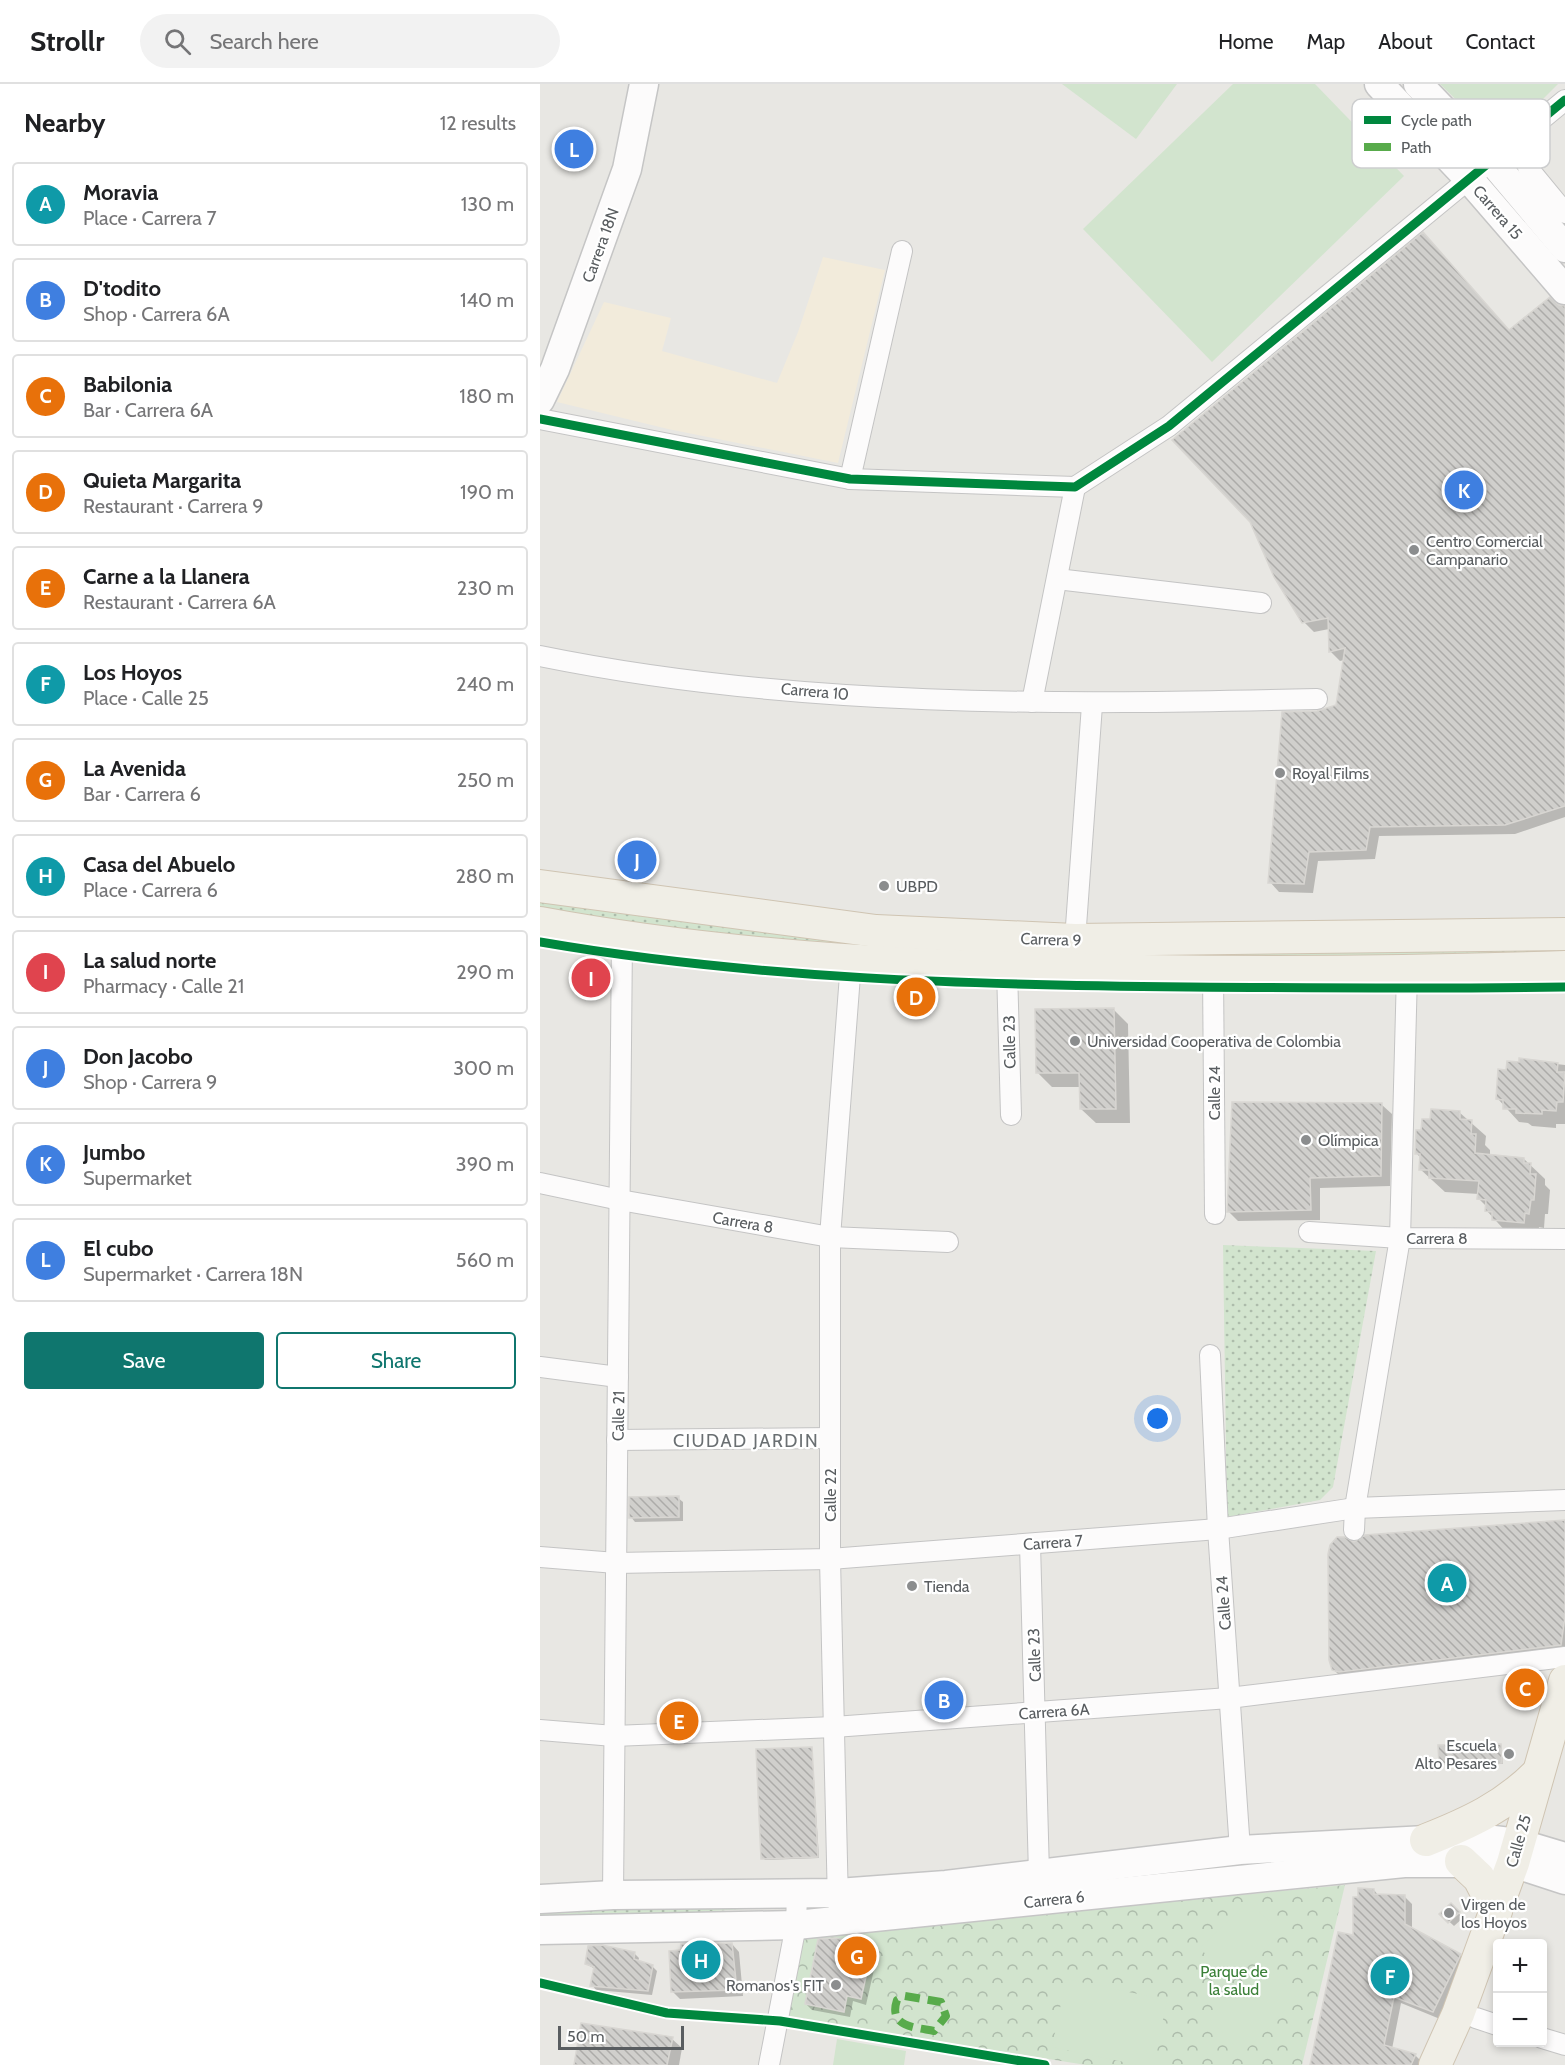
<!DOCTYPE html>
<meta charset="utf-8">
<style>
body{margin:0;font-family:Cabin,sans-serif;background:#f2f2f2;color:#202124}
.controls{position:absolute;right:18px;bottom:18px;display:grid;overflow:hidden;border-radius:6px;box-shadow:0 3px 9px #0003}
.controls button{width:54px;height:54px;display:grid;place-items:center;padding:0;border:0;border-bottom:2px solid #e0e0e0;background:#fff;color:#202124;font:30px sans-serif}
.scale{position:absolute;left:18px;bottom:15px;width:126px;box-sizing:border-box;padding-left:6px;border:3px solid #595d60;border-top:0;font-size:16px;line-height:21px;white-space:nowrap;color:#595d60;-webkit-text-stroke:4px #fff;paint-order:stroke}
.you{position:absolute;left:618px;top:1335px;width:21px;height:21px;margin:-15px;border:4px solid #fff;border-radius:50%;background:#1a73e8;box-shadow:0 0 0 9px #1a73e833}
.badge{display:grid;place-items:center;width:39px;height:39px;border-radius:50%;background:#0f766e;color:#fff;font-size:20px;font-weight:700}
.pin{position:absolute;translate:-50% -50%;border:3px solid #fff;box-shadow:0 2px 6px #0006}
.list{margin:0;padding:0;list-style:none}
h2{display:flex;justify-content:space-between;align-items:center;height:78px;margin:0;padding:0 24px;font-size:26px}
h2 small{font-size:20px;font-weight:400;color:#757577}
.list li{display:grid;grid-template-columns:39px 1fr auto;gap:18px;align-items:center;box-sizing:border-box;height:84px;margin:0 12px 12px;padding:0 12px;border:2px solid #e0e0e0;border-radius:6px}
.list b{display:block;font-size:22px;white-space:nowrap}
.list p{margin:0;font-size:20px;white-space:nowrap;color:#757577}
.list em{font-size:20px;font-style:normal;color:#757577}
.actions{display:flex;gap:12px;padding:18px 24px}
.actions a{flex:1;padding:14px 0;border:2px solid #0f766e;border-radius:6px;text-align:center;font-size:21px;color:#0f766e}
.actions .main{background:#0f766e;color:#fff}
.icon{flex:none;width:33px;height:33px;fill:none;stroke:currentColor;stroke-width:2;stroke-linecap:round;stroke-linejoin:round}
.map{position:relative;flex:none;width:1025px;height:1981px;overflow:hidden}
header{display:flex;align-items:center;gap:36px;box-sizing:border-box;height:84px;padding:0 30px;background:#fff;border-bottom:2px solid #e0e0e0}
header strong{font-size:28px}
nav{display:flex;gap:33px;margin-inline-start:auto;font-size:21px}
.search{width:420px;height:54px;background:#f2f2f2;display:flex;align-items:center;gap:15px;box-sizing:border-box;padding:0 21px;border-radius:33px;color:#757577;font-size:22px}
main{display:flex}
aside{flex:1;background:#fff}
.map>svg:first-child{display:block}
</style>
<header>
<strong>Strollr</strong>
<div class="search"><svg class="icon" aria-label="search" viewBox="0 0 24 24"><circle cx="10" cy="10" r="6"/><path d="M15 15l6 6"/></svg>Search here</div>
<nav><a>Home</a><a>Map</a><a>About</a><a>Contact</a></nav>
</header>
<main>
<aside>
<h2>Nearby<small>12 results</small></h2>
<ul class="list">
<li><span class="badge" style="background:#0f9aa8">A</span><div><b>Moravia</b><p>Place · Carrera 7</p></div><em>130 m</em></li>
<li><span class="badge" style="background:#3f7fe0">B</span><div><b>D'todito</b><p>Shop · Carrera 6A</p></div><em>140 m</em></li>
<li><span class="badge" style="background:#e8710a">C</span><div><b>Babilonia</b><p>Bar · Carrera 6A</p></div><em>180 m</em></li>
<li><span class="badge" style="background:#e8710a">D</span><div><b>Quieta Margarita</b><p>Restaurant · Carrera 9</p></div><em>190 m</em></li>
<li><span class="badge" style="background:#e8710a">E</span><div><b>Carne a la Llanera</b><p>Restaurant · Carrera 6A</p></div><em>230 m</em></li>
<li><span class="badge" style="background:#0f9aa8">F</span><div><b>Los Hoyos</b><p>Place · Calle 25</p></div><em>240 m</em></li>
<li><span class="badge" style="background:#e8710a">G</span><div><b>La Avenida</b><p>Bar · Carrera 6</p></div><em>250 m</em></li>
<li><span class="badge" style="background:#0f9aa8">H</span><div><b>Casa del Abuelo</b><p>Place · Carrera 6</p></div><em>280 m</em></li>
<li><span class="badge" style="background:#e0444e">I</span><div><b>La salud norte</b><p>Pharmacy · Calle 21</p></div><em>290 m</em></li>
<li><span class="badge" style="background:#3f7fe0">J</span><div><b>Don Jacobo</b><p>Shop · Carrera 9</p></div><em>300 m</em></li>
<li><span class="badge" style="background:#3f7fe0">K</span><div><b>Jumbo</b><p>Supermarket</p></div><em>390 m</em></li>
<li><span class="badge" style="background:#3f7fe0">L</span><div><b>El cubo</b><p>Supermarket · Carrera 18N</p></div><em>560 m</em></li>
</ul>
<div class="actions"><a class="main">Save</a><a>Share</a></div>
</aside>
<div class="map">
<svg width="1025" height="1981" viewBox="0 0 1025 1981">
<defs>
<pattern id="grass-dots" width="8" height="8" patternUnits="userSpaceOnUse" patternTransform="scale(1.5)"><rect width="8" height="8" fill="#d2e4ce"/><path d="M2 2h.1M6 6h.1" fill="none" stroke="#adbcab" stroke-width="1.8" stroke-linecap="round"/></pattern>
<pattern id="park-crowns" width="20" height="18" patternUnits="userSpaceOnUse" patternTransform="scale(1.5)"><rect width="20" height="18" fill="#d2e4ce"/><path d="M2 6a3 3 0 1 1 6 0M12 15a3 3 0 1 1 6 0" fill="none" stroke="#adbcab"/></pattern>
<pattern id="building-back-hatch" width="6" height="6" patternUnits="userSpaceOnUse" patternTransform="scale(1.5)"><rect width="6" height="6" fill="#d0cfcc"/><path d="M-1 5l2 2M0 0l6 6M5-1l2 2" fill="none" stroke="#acaba9"/></pattern>
</defs>
<rect width="100%" height="100%" fill="#e8e7e3"/>
<!-- commercial -->
<polygon fill="#f2ebdb" points="283,173 345,186 298,379 128,345 17,318 64,218 131,234 122,267 237,299 258,248"/>
<!-- grass -->
<g fill="url(#grass-dots)">
<polygon points="0,813 259,850 1025,858 1025,871 777,876 323,867 0,828"/>
<polygon points="683,1161 836,1167 793,1403 780,1416 687,1433"/>
<polygon points="252,1817 253,1822 0,1838 0,1829"/>
</g>
<!-- park -->
<polygon fill="url(#park-crowns)" points="805,1801 762,1981 546,1981 245,1933 262,1848 340,1845"/>
<!-- pitch -->
<g fill="#d2e4ce">
<polygon points="522,0 637,0 596,55"/>
<polygon points="693,0 775,0 864,92 672,278 543,145"/>
<polygon points="900,0 1018,0 976,42 941,40"/>
<polygon points="709,1817 741,1850 690,1897 660,1864"/>
<polygon points="725,1879 757,1914 702,1970 669,1934"/>
<polygon points="526,1895 627,1916 614,1981 598,1981 512,1963"/>
<polygon points="297,1955 366,1967 364,1981 293,1981"/>
</g>
<!-- shadow -->
<g fill="#0003">
<polygon points="1018,223 1025,224 1025,733 975,750 839,752 835,775 778,777 773,809 739,808 730,798 777,628 797,622 804,576 800,577 790,567 789,545 774,548 764,538 970,248"/>
<polygon points="574,926 588,940 590,1039 556,1039 541,1025 541,1003 512,1003 498,989"/>
<polygon points="981,976 1025,981 1025,1040 1016,1040 1016,1044 992,1042 988,1039 979,1038 958,1015 968,988 981,979"/>
<polygon points="842,1021 852,1030 850,1102 780,1104 780,1136 698,1137 689,1128"/>
<polygon points="919,1028 946,1052 945,1061 950,1066 950,1072 984,1075 1005,1095 1005,1101 1010,1106 1008,1130 1005,1130 1004,1144 999,1143 998,1153 968,1150 947,1127 947,1123 939,1115 939,1110 905,1108 880,1085 881,1074 876,1069 883,1048 892,1037"/>
<polygon points="138,1414 143,1418 143,1437 95,1438 91,1433"/>
<polygon points="1025,1437 1025,1577 808,1600 793,1585"/>
<polygon points="961,1661 963,1680 901,1680"/>
<polygon points="272,1664 279,1774 225,1776 223,1774"/>
<polygon points="834,1806 839,1812 865,1813 872,1820 872,1845 920,1871 927,1878 900,1935 861,1919 852,1965 875,1971 882,1978 881,1981 772,1981 814,1852"/>
<polygon points="911,1821 923,1834 914,1842 901,1830"/>
<polygon points="192,1860 199,1868 203,1912 140,1915 132,1907"/>
<polygon points="332,1862 338,1868 326,1921 313,1917 310,1933 272,1926 266,1920"/>
<polygon points="94,1869 99,1874 98,1878 112,1882 117,1887 112,1911 56,1906 52,1901 55,1885 46,1880"/>
<polygon points="132,1955 142,1964 139,1981 35,1981"/>
</g>
<!-- building -->
<g fill="url(#building-back-hatch)" stroke="#d8d6d2" stroke-width="1.5">
<polygon points="883,148 969,246 1010,213 1019,221 1025,222 1025,722 965,741 830,743 826,766 769,768 764,800 728,799 742,628 777,627 796,621 805,564 789,568 788,534 762,539 734,493 710,438 632,356"/>
<polygon points="574,924 576,1025 540,1025 539,989 496,989 495,925"/>
<polygon points="979,974 1018,979 1017,988 1025,988 1023,1018 1017,1018 1016,1027 1002,1026 1002,1030 976,1029 976,1025 963,1025 963,1016 956,1015 958,985 966,986 967,977 979,978"/>
<polygon points="692,1018 842,1019 841,1092 770,1094 771,1126 687,1128"/>
<polygon points="891,1025 920,1027 920,1035 932,1036 931,1050 936,1050 935,1069 984,1074 984,1079 991,1079 990,1090 996,1090 994,1116 991,1116 989,1130 985,1129 984,1139 952,1136 952,1128 945,1127 946,1116 937,1115 939,1097 889,1094 889,1086 879,1086 880,1070 875,1070 876,1046 881,1046 882,1035 890,1035"/>
<polygon points="139,1412 139,1433 89,1434 89,1413"/>
<polygon points="1025,1436 1025,1532 1021,1561 799,1588 792,1586 789,1576 788,1470 790,1461 797,1453 805,1453 814,1458 825,1451"/>
<polygon points="961,1660 962,1679 899,1680 898,1661"/>
<polygon points="272,1663 278,1773 221,1775 216,1665"/>
<polygon points="818,1804 834,1805 834,1810 865,1811 865,1840 921,1870 893,1928 854,1913 844,1961 876,1970 871,1981 770,1981 798,1848 813,1851 813,1813 818,1813"/>
<polygon points="911,1819 920,1828 908,1839 899,1830"/>
<polygon points="295,1854 333,1861 321,1915 307,1912 304,1928 265,1920 278,1855"/>
<polygon points="192,1859 197,1906 131,1908 129,1867 141,1866 141,1860"/>
<polygon points="62,1861 95,1868 94,1875 113,1881 108,1907 50,1902 54,1883 45,1880 48,1862"/>
<polygon points="41,1939 133,1953 127,1981 34,1981"/>
</g>
<g fill="none" stroke-linecap="round" stroke-linejoin="round">
<!-- street casing -->
<g stroke="#c4c4c4" stroke-width="22">
<g id="street">
<polyline points="988,84 1025,129"/>
<polyline points="0,335 310,395 535,403 629,342 1025,16"/>
<polyline points="310,395 362,167"/>
<polyline points="517,495 721,519"/>
<path d="M0 572C255 624 519 621 777 615"/>
<polyline points="492,618 535,403"/>
<polyline points="535,856 552,621"/>
<polyline points="467,885 471,1031"/>
<polyline points="673,888 675,1130"/>
<polyline points="0,1099 80,1116 290,1153 408,1158"/>
<polyline points="769,1148 860,1154 1025,1155"/>
<polyline points="670,1271 678,1445 700,1766"/>
<polyline points="0,1283 78,1293"/>
<polyline points="77,1356 290,1354"/>
<polyline points="814,1446 815,1424 860,1154 867,889"/>
<polyline points="490,1460 499,1790"/>
<polyline points="0,1473 76,1479 290,1475 678,1445 815,1424 1025,1416"/>
<polyline points="0,1646 74,1652 294,1643 689,1614 1025,1573"/>
<polyline points="73,1811 82,854"/>
<polyline points="298,1820 290,1475 290,1153 311,878"/>
<polyline points="936,1934 957,1941"/>
<polyline points="1002,1954 1025,1961"/>
<polyline points="229,1981 256,1841 257,1810"/>
</g>
</g>
<!-- secondary casing -->
<g stroke="#c5c5c5" stroke-width="31">
<g id="secondary">
<polyline points="839,0 930,96 1025,206"/>
<polyline points="878,0 952,77 1025,164"/>
<polyline points="0,316 15,285 87,85 104,0"/>
<polyline points="0,1815 73,1811 298,1809 406,1801 700,1766 886,1756 937,1754 978,1759 1025,1773"/>
<polyline points="0,1846 256,1841 864,1779 973,1779 1025,1796"/>
</g>
</g>
<!-- primary casing -->
<g stroke="#cfc4b2" stroke-width="34">
<g id="primary">
<polyline points="0,802 336,847 535,856 1025,850"/>
<path d="M0 839C199 876 400 884 602 887 743 889 884 888 1025 883"/>
<path d="M886 1756C929 1739 964 1723 997 1690"/>
<polyline points="921,1777 939,1794 956,1827"/>
<polyline points="895,1981 918,1930 973,1779 1025,1597"/>
</g>
</g>
<!-- street -->
<use href="#street" stroke="#fcfbfb" stroke-width="20"/>
<!-- secondary -->
<use href="#secondary" stroke="#fcfbfb" stroke-width="28"/>
<!-- primary -->
<use href="#primary" stroke="#f0eee6" stroke-width="32"/>
<!-- quiet -->
<path stroke="#58ab4b" stroke-width="8" stroke-dasharray="15 8" stroke-linecap="butt" d="M365 1912 401 1918 406 1932 394 1947C374 1943 348 1943 357 1916Z"/>
<!-- cycleway casing -->
<g stroke="#fff" stroke-width="13">
<g id="cycleway">
<polyline points="0,335 310,395 535,403 629,342 1025,16"/>
<path d="M0 858C215 895 431 901 648 903 774 904 899 905 1025 903"/>
<polyline points="0,1899 127,1929 240,1937 505,1981"/>
</g>
</g>
<!-- cycleway -->
<use href="#cycleway" stroke="#00873e" stroke-width="9"/>
</g>
<!-- markers -->
<g fill="#8b8d8e" stroke="#fff" stroke-width="2">
<circle cx="874" cy="466" r="6"/>
<circle cx="740" cy="689" r="6"/>
<circle cx="344" cy="802" r="6"/>
<circle cx="535" cy="957" r="6"/>
<circle cx="766" cy="1056" r="6"/>
<circle cx="372" cy="1502" r="6"/>
<circle cx="969" cy="1670" r="6"/>
<circle cx="909" cy="1829" r="6"/>
<circle cx="296" cy="1901" r="6"/>
</g>
<g text-anchor="middle" stroke-width="4.5" stroke-linejoin="round" paint-order="stroke">
<!-- street labels -->
<g font-size="16" fill="#595d60" stroke="#fff">
<text transform="translate(958 128) rotate(49)" y="6">Carrera 15</text>
<text transform="translate(60 161) rotate(-70)" y="6">Carrera 18N</text>
<text transform="translate(275 607) rotate(5)" y="6">Carrera 10</text>
<text transform="translate(511 855) rotate(2)" y="6">Carrera 9</text>
<text transform="translate(469 958) rotate(-91)" y="6">Calle 23</text>
<text transform="translate(674 1009) rotate(-90)" y="6">Calle 24</text>
<text transform="translate(203 1138) rotate(10)" y="6">Carrera 8</text>
<text x="897" y="1160">Carrera 8</text>
<text transform="translate(78 1332) rotate(-89)" y="6">Calle 21</text>
<text transform="translate(290 1411) rotate(-90)" y="6">Calle 22</text>
<text transform="translate(513 1458) rotate(-4)" y="6">Carrera 7</text>
<text transform="translate(683 1519) rotate(-94)" y="6">Calle 24</text>
<text transform="translate(494 1571) rotate(-92)" y="6">Calle 23</text>
<text transform="translate(514 1627) rotate(-4)" y="6">Carrera 6A</text>
<text transform="translate(978 1757) rotate(-74)" y="6">Calle 25</text>
<text transform="translate(514 1815) rotate(-6)" y="6">Carrera 6</text>
</g>
<!-- poi labels -->
<g font-size="16" fill="#595d60" stroke="#fff" text-anchor="start">
<text x="886" y="463">Centro Comercial<tspan x="886" dy="18">Campanario</tspan></text>
<text x="752" y="695">Royal Films</text>
<text x="356" y="808">UBPD</text>
<text x="547" y="963">Universidad Cooperativa de Colombia</text>
<text x="778" y="1062">Olímpica</text>
<text x="384" y="1508">Tienda</text>
<text x="957" y="1667" text-anchor="end">Escuela<tspan x="957" dy="18">Alto Pesares</tspan></text>
<text x="921" y="1826">Virgen de<tspan x="921" dy="18">los Hoyos</tspan></text>
<text x="284" y="1907" text-anchor="end">Romanos's FIT</text>
</g>
<!-- park labels -->
<g font-size="16" fill="#3b8038" stroke="#fff">
<text x="694" y="1893">Parque de<tspan x="694" dy="18">la salud</tspan></text>
</g>
<!-- neighbourhood labels -->
<g font-size="18" letter-spacing="1.5" fill="#6a6f72" stroke="#fff">
<text x="206" y="1363">CIUDAD JARDIN</text>
</g>
</g>
<!-- legend -->
<rect x="812" y="15" width="198" height="69" rx="9" fill="#fff" stroke="#cdcecf" stroke-width="1.5"/>
<rect x="824" y="32" width="27" height="8" fill="#00873e"/>
<rect x="824" y="59" width="27" height="8" fill="#58ab4b"/>
<g font-size="16" fill="#595d60">
<text x="861" y="42">Cycle path</text>
<text x="861" y="69">Path</text>
</g>
</svg>
<div class="controls">
<button>+</button>
<button>−</button>
</div>
<div class="scale">50 m</div>
<div class="you"></div>
<div class="pin badge" style="left:907px;top:1499px;background:#0f9aa8">A</div>
<div class="pin badge" style="left:404px;top:1616px;background:#3f7fe0">B</div>
<div class="pin badge" style="left:985px;top:1604px;background:#e8710a">C</div>
<div class="pin badge" style="left:376px;top:913px;background:#e8710a">D</div>
<div class="pin badge" style="left:139px;top:1637px;background:#e8710a">E</div>
<div class="pin badge" style="left:850px;top:1892px;background:#0f9aa8">F</div>
<div class="pin badge" style="left:317px;top:1872px;background:#e8710a">G</div>
<div class="pin badge" style="left:161px;top:1876px;background:#0f9aa8">H</div>
<div class="pin badge" style="left:51px;top:894px;background:#e0444e">I</div>
<div class="pin badge" style="left:97px;top:776px;background:#3f7fe0">J</div>
<div class="pin badge" style="left:924px;top:406px;background:#3f7fe0">K</div>
<div class="pin badge" style="left:34px;top:65px;background:#3f7fe0">L</div>
</div>
</main>
